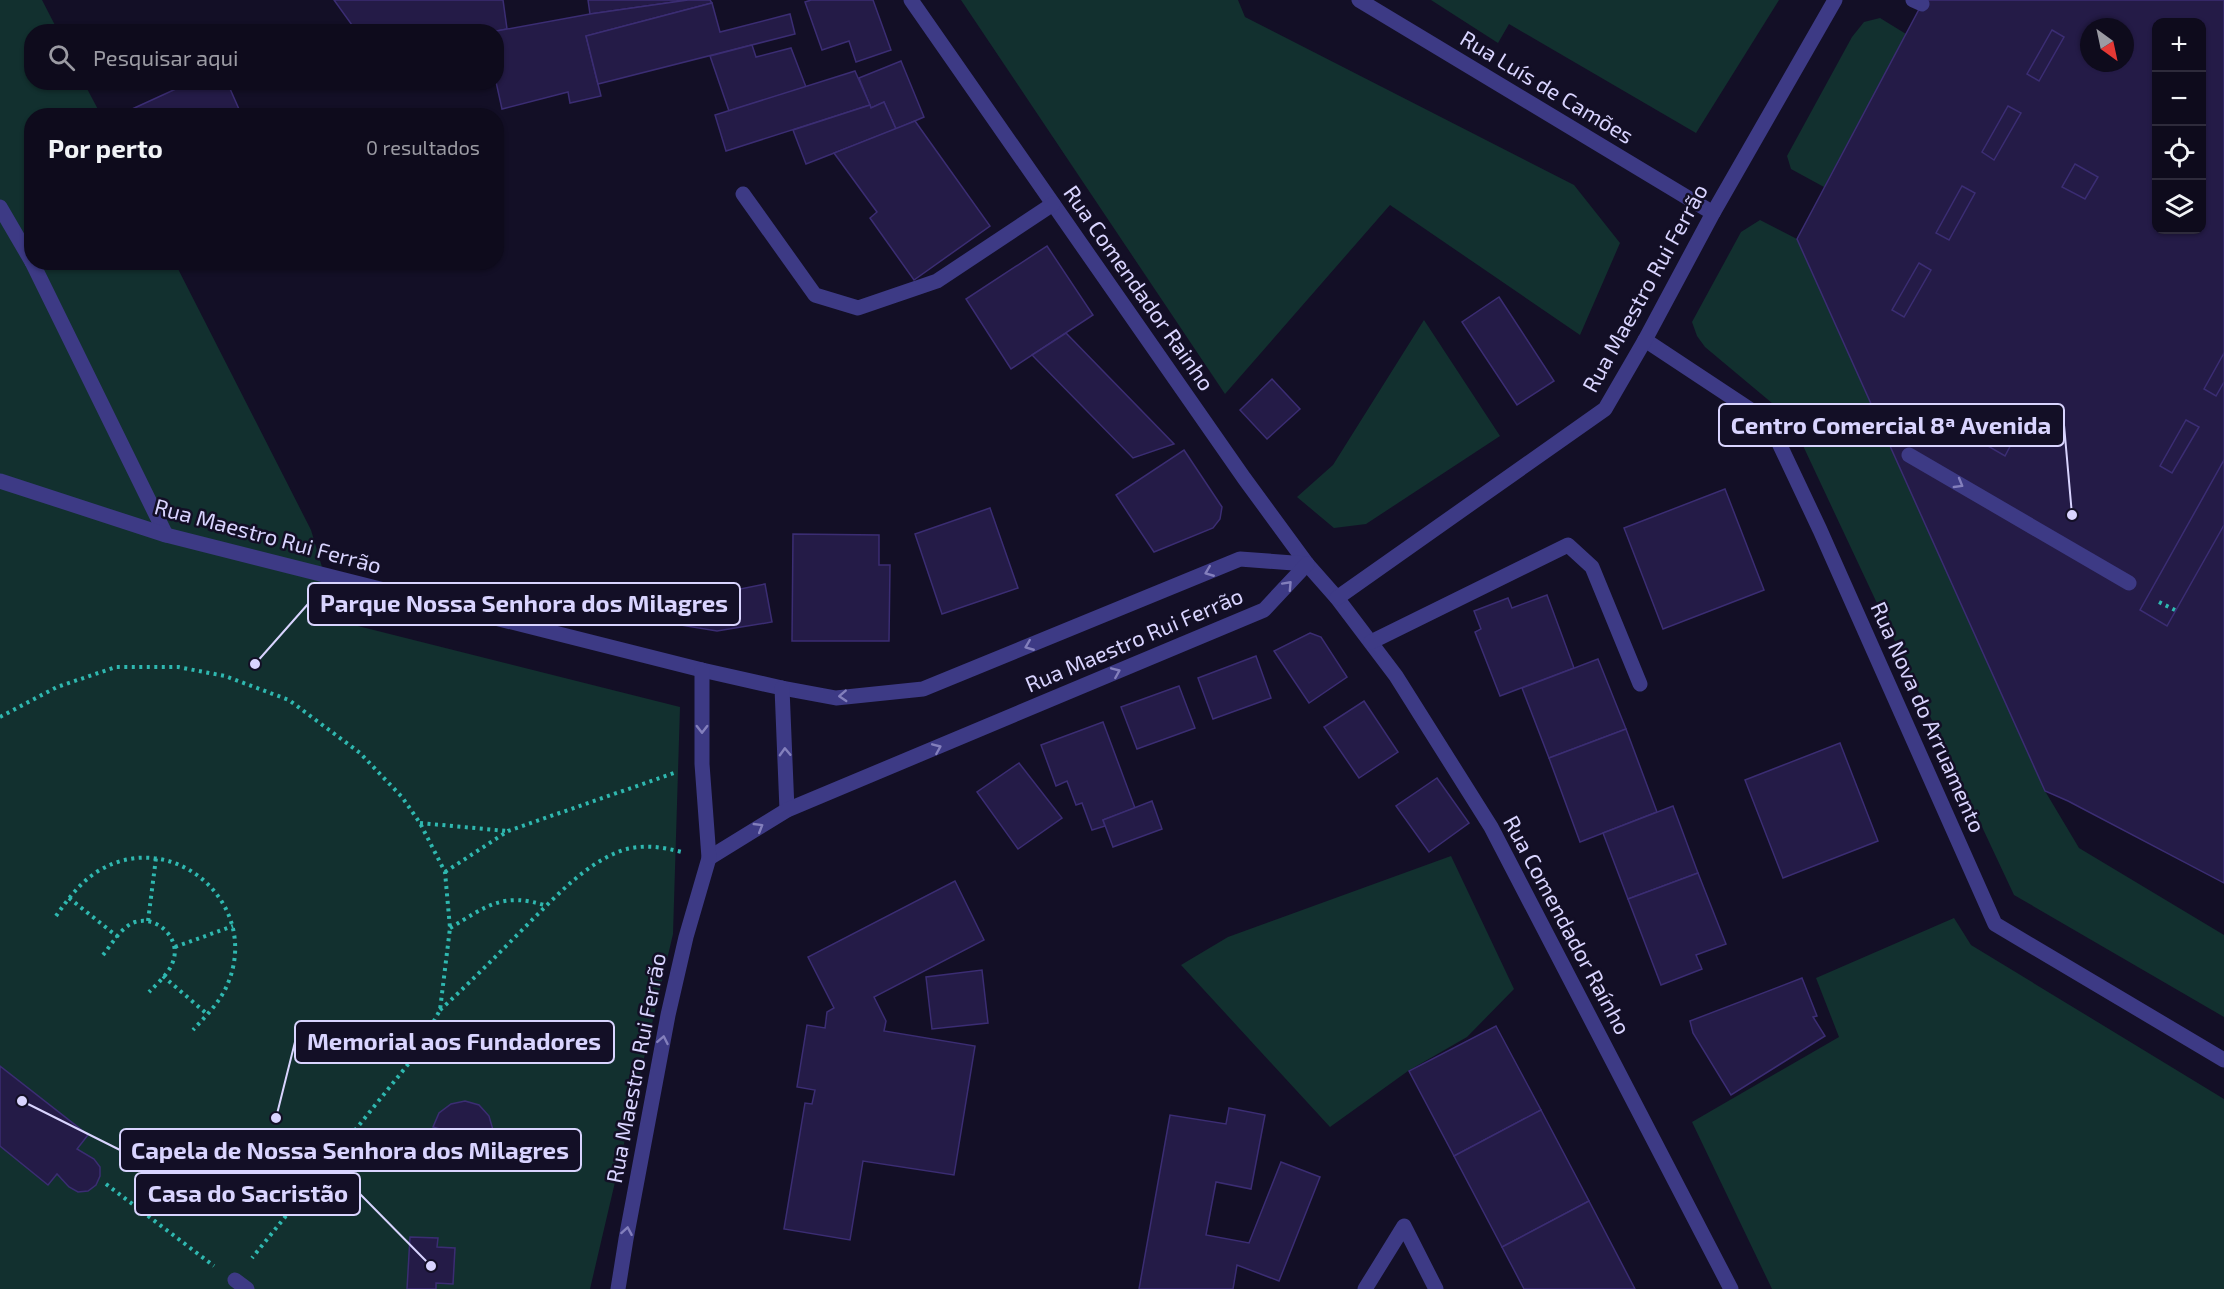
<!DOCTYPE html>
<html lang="pt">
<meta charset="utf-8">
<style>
body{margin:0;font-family:"Exo 2",sans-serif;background:#171425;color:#f1f3f6}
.controls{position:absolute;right:18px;top:18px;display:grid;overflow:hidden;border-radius:12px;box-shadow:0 2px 4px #0004}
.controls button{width:54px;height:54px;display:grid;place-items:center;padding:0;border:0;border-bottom:2px solid #2e2b3b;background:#0e0b1c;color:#f1f3f6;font:30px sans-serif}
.compass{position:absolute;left:2080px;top:18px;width:54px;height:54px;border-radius:50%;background:#0e0b1c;box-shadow:0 2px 4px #0004;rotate:147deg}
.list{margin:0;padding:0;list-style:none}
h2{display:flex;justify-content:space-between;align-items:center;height:78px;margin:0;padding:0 24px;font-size:26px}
h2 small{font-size:20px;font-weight:400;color:#9b9ba3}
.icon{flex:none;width:33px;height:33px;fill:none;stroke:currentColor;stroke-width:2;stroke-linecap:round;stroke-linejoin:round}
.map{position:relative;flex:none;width:2224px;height:1289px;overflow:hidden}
.search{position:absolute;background:#0e0b1c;box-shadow:0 2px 4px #0004;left:24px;top:24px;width:480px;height:66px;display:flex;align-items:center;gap:15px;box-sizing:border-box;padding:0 21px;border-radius:24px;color:#9b9ba3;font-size:22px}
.panel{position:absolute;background:#0e0b1c;box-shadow:0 2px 4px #0004;left:24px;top:108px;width:480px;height:162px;border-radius:24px}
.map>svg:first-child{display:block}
</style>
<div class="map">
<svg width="2224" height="1289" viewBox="0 0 2224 1289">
<rect width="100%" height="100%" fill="#130f26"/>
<!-- green -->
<g fill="#12302f">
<polygon points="0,0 42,0 58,31 32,32 32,82 84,83 101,115 32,116 32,262 175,263 311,530 338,621 680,707 673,934 590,1289 0,1289"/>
<polygon points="961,0 1238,0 1245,17 1574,185 1620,243 1580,335 1390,205 1225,394"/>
<polygon points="1431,0 1779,0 1696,133 1509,24 1498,43"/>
<polygon points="1880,18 1906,34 1824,187 1791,169 1787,156 1852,37 1864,22"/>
<polygon points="1760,220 1797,239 2045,791 2079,848 2224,935 2224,1017 2014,895 1790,418 1705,347 1697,336 1692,322 1741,232"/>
<polygon points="1424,320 1500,436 1366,524 1334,528 1297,497 1333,465"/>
<polygon points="1451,856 1514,989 1467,1037 1408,1071 1330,1127 1181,965 1228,937"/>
<polygon points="1954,918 1971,945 2224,1099 2224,1289 1772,1289 1692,1122 1839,1037 1816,978"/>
</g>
<!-- building -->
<g fill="#241b47" stroke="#3b2d73" stroke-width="1.5" fill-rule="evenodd">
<polygon points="334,0 503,0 507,29 491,32 357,32"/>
<polygon points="588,0 688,0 590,14"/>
<polygon points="688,0 710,0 712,3 586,36 601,96 570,103 568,92 502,109 496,82 496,32 491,32 590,14"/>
<polygon points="811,0 873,0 891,50 856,62 849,41 822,50 805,2"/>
<path d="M1924 0H2224V883L2068 801 2045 791 1797 239ZM2156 22H2202V230H2156ZM2089 27H2125V63H2089Z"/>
<polygon points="712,3 720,32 790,14 795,34 598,84 586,36"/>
<polygon points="2052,30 2064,37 2039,81 2027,74"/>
<polygon points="752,45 756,57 791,48 806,87 729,111 710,56"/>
<polygon points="901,61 924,117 896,129 884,102 871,108 859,78"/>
<polygon points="855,71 870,105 726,151 715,115"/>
<polygon points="191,82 227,82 242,116 132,116 130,110"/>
<polygon points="884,102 896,129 806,164 793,130 870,105 871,108"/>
<polygon points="2008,106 2021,113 1994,160 1982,152"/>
<polygon points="915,121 990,226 914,280 870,218 877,212 834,153"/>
<polygon points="2075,164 2098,177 2085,199 2062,187"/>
<polygon points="1962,186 1975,193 1949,240 1936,233"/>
<polygon points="1047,246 1093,315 1011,369 966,299"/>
<polygon points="1919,263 1931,270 1904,317 1892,310"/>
<polygon points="1499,297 1554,381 1517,405 1462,322"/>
<polygon points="1066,333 1174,444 1133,458 1032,355"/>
<polygon points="2224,353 2224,382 2216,396 2204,389"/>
<polygon points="1272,379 1300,409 1267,439 1240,410"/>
<polygon points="1995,420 2017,433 2005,456 1981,442"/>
<polygon points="2186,420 2199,427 2172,473 2160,466"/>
<polygon points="1184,450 1222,507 1220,519 1213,528 1154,552 1116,495"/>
<polygon points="2224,460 2224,525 2167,626 2140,610"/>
<polygon points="1725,489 1764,590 1663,629 1624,528"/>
<polygon points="990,508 1018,588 942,614 915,534"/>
<polygon points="793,534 879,535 879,565 890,565 889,641 792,641"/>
<polygon points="765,584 772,622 717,631 668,623 671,604 713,611 710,595"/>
<polygon points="1547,595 1574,668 1500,696 1475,632 1481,629 1474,611 1508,598 1512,608"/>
<polygon points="1310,633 1321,637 1347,677 1309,703 1274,651"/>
<polygon points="1256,656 1271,698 1213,719 1198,678"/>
<polygon points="1598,659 1626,729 1549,758 1522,688"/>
<polygon points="1179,686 1195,728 1137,749 1121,707"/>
<polygon points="1364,701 1398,752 1359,778 1324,727"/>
<polygon points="1103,722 1135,808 1103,820 1105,826 1092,830 1082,803 1076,805 1067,781 1056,786 1041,745"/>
<polygon points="1626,729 1657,812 1580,842 1549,758"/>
<polygon points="1840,743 1878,841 1783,878 1745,780"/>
<polygon points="1019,763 1062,818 1018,849 977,792"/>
<polygon points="1437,778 1469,823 1429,852 1396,806"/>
<polygon points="1152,801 1162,829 1113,847 1103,820"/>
<polygon points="1673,806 1698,873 1628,899 1603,833"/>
<polygon points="1698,873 1726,944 1696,955 1702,969 1661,985 1628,899"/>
<polygon points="955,881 984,940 874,997 886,1021 884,1031 975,1046 954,1175 863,1161 850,1240 784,1229 805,1103 812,1104 815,1090 797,1087 807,1025 825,1028 827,1012 834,1008 808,957"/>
<polygon points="982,970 988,1023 932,1029 926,977"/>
<polygon points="1802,978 1817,1016 1813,1017 1825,1036 1731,1095 1693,1033 1690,1021"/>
<polygon points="1496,1026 1541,1110 1454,1156 1409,1071"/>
<polygon points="0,1066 88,1135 77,1149 94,1159 100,1167 100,1176 96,1185 88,1191 78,1192 69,1187 57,1174 48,1185 0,1146"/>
<polygon points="465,1101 479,1105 489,1116 493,1130 491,1144 433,1127 439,1113 451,1104"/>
<polygon points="1229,1108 1265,1115 1251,1189 1216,1182 1206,1235 1249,1243 1281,1162 1320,1177 1279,1281 1237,1265 1233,1289 1139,1289 1170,1115 1226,1124"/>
<polygon points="1541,1110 1589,1201 1502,1247 1454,1156"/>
<polygon points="1589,1201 1635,1289 1524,1289 1502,1247"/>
<polygon points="410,1237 438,1238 437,1247 455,1248 453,1284 436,1283 436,1289 407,1289"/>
</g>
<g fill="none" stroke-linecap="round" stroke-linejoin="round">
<!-- path -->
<g stroke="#2fb8b0" stroke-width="4" stroke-dasharray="3 4.5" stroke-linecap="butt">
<polyline points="2159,602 2175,610"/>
<polyline points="0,717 57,687 116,667 178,667 225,676 289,700 360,753 402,797 420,823 445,872 450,928 440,1010 414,1057 252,1258"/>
<polyline points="420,823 507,831"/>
<polyline points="445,872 508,831 677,772"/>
<polyline points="69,898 118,937"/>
<path d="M56 916C68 899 81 881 100 870 174 827 261 904 228 983 221 1001 206 1016 193 1030"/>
<polyline points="148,921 156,858"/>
<path d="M450 928C486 907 502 891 547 906"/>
<polyline points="175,947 233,926"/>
<path d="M103 955C112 944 121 927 135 922 159 915 183 941 172 964 168 974 157 984 149 992"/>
<polyline points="163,976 207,1014"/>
<path d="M440 1010C473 980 504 948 536 916 561 891 589 862 623 850 644 844 662 847 682 852"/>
<polyline points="106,1184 214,1266"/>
</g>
<!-- minor -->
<g stroke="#3d3a85" stroke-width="15">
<polyline points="911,0 1244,478 1307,564 1337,598 1396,676 1491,827 1731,1289"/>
<polyline points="1359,0 1713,213"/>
<polyline points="1913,0 1922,4"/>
<polyline points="743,194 815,295 858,308 937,281 1053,204"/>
<polyline points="0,207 32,262"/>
<polyline points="32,262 166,535"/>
<polyline points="1645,340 1769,422 1820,530 1995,924 2224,1060"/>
<polyline points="1909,455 2129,583"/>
<polyline points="0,481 166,535 702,670 782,688 836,698 923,689 1240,559 1307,564"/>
<polyline points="1337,598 1605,409 1645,340 1713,213 1835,0"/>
<polyline points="1371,642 1568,545 1592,567 1640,684"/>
<polyline points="782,688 787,810"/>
<polyline points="709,858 787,810 1264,610 1307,564"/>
<polyline points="235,1280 247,1289"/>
<polyline points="618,1289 626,1239 668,1015 686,937 709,858 702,764 702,670"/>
<polyline points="1365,1289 1404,1226 1436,1289"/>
</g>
</g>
<!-- one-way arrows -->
<defs><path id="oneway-chevron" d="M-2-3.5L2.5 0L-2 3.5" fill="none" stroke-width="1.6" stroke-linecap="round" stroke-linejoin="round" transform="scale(1.5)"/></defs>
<g stroke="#837fbc">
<use href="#oneway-chevron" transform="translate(1959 484) rotate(30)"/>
<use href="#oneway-chevron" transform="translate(1209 572) rotate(158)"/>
<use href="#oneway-chevron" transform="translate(1288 585) rotate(-47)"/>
<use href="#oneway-chevron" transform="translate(1029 646) rotate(158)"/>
<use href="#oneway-chevron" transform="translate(1116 672) rotate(-23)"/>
<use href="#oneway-chevron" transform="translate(843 696) rotate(177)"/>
<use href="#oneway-chevron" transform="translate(702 729) rotate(90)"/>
<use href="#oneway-chevron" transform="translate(937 748) rotate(-23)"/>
<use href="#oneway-chevron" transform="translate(785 752) rotate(-92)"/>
<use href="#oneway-chevron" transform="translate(759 827) rotate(-31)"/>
<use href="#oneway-chevron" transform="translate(663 1040) rotate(-79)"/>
<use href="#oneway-chevron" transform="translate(627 1231) rotate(-80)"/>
</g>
<g text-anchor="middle" stroke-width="5" stroke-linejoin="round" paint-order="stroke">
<!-- street labels -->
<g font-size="22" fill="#d9d4ff" stroke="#130f26">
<text transform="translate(1547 87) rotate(31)" y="8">Rua Luís de Camões</text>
<text transform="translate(1139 288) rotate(55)" y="8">Rua Comendador Rainho</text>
<text transform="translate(1645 288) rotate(-61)" y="8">Rua Maestro Rui Ferrão</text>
<text transform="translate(268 536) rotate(15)" y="8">Rua Maestro Rui Ferrão</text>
<text transform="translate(1134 640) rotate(-23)" y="8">Rua Maestro Rui Ferrão</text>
<text transform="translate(1928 717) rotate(66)" y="8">Rua Nova do Arruamento</text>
<text transform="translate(1567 925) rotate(62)" y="8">Rua Comendador Raínho</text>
<text transform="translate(636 1068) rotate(-79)" y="8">Rua Maestro Rui Ferrão</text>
</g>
</g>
<!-- callouts -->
<path fill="none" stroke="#d9d4ff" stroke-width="2" d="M2072 515L2064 425M255 664L308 604M276 1118L295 1042M22 1101L120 1150M431 1266L360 1194"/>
<g fill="#d9d4ff" stroke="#130f26" stroke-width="2">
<circle cx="2072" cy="515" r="6"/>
<circle cx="255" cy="664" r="6"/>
<circle cx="276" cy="1118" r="6"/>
<circle cx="22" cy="1101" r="6"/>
<circle cx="431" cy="1266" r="6"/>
</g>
<g fill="#130f26" stroke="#d9d4ff" stroke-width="2">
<rect x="1719" y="404" width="345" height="42" rx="6"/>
<rect x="308" y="583" width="432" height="42" rx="6"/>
<rect x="295" y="1021" width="319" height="42" rx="6"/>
<rect x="120" y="1129" width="461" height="42" rx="6"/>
<rect x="135" y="1173" width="225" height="42" rx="6"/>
</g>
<g font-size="24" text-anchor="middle" font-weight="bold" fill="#d9d4ff">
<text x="1891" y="434">Centro Comercial 8ª Avenida</text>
<text x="524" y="612">Parque Nossa Senhora dos Milagres</text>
<text x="454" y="1050">Memorial aos Fundadores</text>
<text x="350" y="1159">Capela de Nossa Senhora dos Milagres</text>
<text x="248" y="1202">Casa do Sacristão</text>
</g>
</svg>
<div class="controls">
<button>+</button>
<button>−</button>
<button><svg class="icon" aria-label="locate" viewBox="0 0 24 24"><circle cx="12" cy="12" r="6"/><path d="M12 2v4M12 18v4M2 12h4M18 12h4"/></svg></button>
<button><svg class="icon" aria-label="layers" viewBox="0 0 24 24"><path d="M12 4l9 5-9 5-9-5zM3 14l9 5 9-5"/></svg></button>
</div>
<svg class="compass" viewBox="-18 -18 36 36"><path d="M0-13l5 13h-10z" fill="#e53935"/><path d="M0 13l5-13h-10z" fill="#9b9ba3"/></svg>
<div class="search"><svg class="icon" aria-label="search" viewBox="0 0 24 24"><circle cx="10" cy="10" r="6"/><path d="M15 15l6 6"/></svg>Pesquisar aqui</div>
<section class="panel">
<h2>Por perto<small>0 resultados</small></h2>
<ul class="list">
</ul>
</section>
</div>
